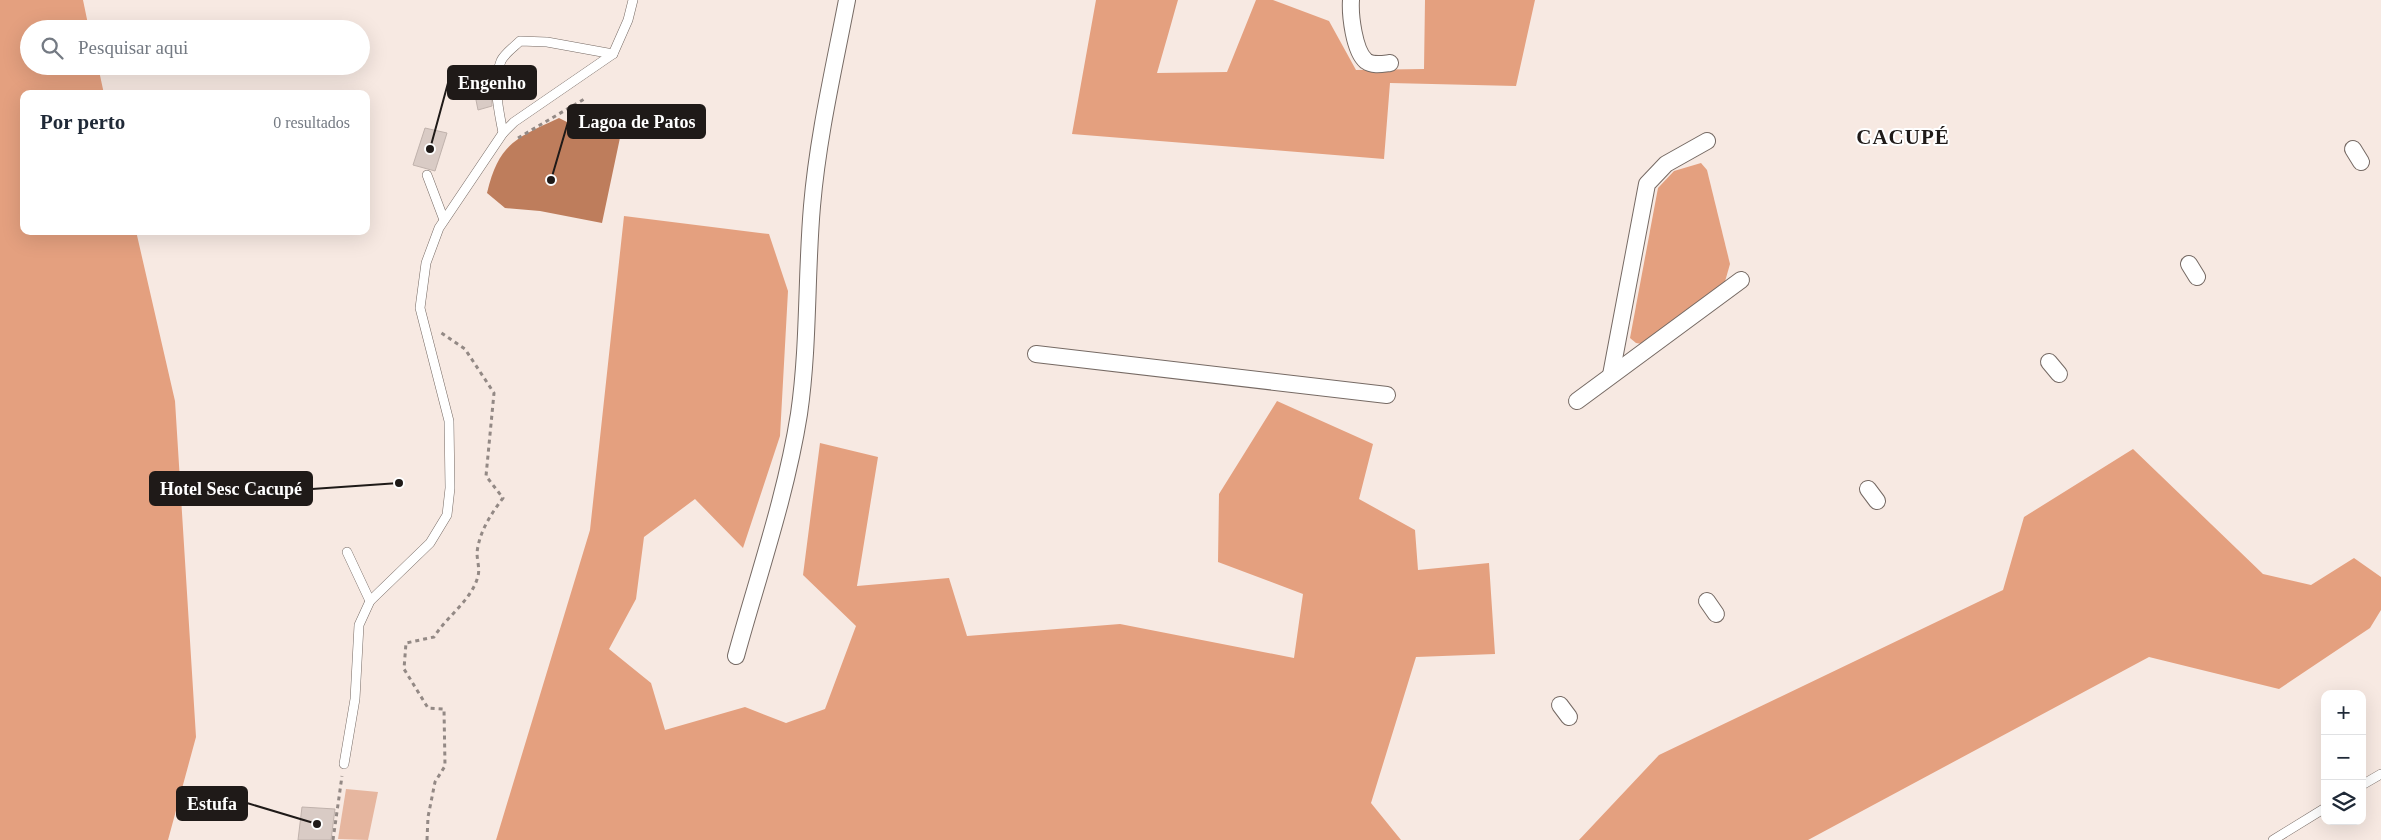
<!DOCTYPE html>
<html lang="pt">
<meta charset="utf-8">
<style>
body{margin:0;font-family:"Times New Roman",serif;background:#f6f6f7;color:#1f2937}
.controls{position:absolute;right:15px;bottom:15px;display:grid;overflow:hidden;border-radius:10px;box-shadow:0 5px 20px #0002}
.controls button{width:45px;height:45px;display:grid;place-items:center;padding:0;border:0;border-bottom:1px solid #e0e1e3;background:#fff;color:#1f2937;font:25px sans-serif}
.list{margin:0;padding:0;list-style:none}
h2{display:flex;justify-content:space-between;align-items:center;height:65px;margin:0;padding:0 20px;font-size:21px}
h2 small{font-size:16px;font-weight:400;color:#747a83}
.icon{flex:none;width:28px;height:28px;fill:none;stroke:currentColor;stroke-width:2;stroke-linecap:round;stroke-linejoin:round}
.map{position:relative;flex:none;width:2381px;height:840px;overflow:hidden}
.search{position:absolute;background:#fff;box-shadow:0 5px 20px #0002;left:20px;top:20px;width:350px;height:55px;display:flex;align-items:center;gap:12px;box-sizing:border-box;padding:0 18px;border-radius:28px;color:#747a83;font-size:19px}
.panel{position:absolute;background:#fff;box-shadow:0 5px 20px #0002;left:20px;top:90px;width:350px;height:145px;border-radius:10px}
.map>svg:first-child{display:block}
</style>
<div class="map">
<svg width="2381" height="840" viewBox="0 0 2381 840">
<rect width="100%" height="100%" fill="#f7e9e2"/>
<!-- green -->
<polygon fill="#e6b69f" points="346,789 378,792 368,840 338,839"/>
<!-- forest -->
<g fill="#e4a07f">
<polygon points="0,0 83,0 89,29 29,29 29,66 98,66 104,94 24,94 24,231 136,231 175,401 196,737 168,840 0,840"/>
<polygon points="1096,0 1178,0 1157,73 1227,72 1256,0 1273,0 1329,21 1356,70 1424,69 1425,0 1535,0 1516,86 1390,83 1384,159 1072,134"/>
<polygon points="1701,163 1707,170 1730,264 1724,285 1642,344 1636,343 1630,338 1658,188 1674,171"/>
<polygon points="624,216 769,234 788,291 780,436 743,548 695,499 644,537 636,599 609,649 651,683 665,730 745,707 786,723 825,709 856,626 803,575 820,443 878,457 857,586 949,578 967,636 1120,624 1294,658 1303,594 1218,562 1219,494 1277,401 1373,444 1359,499 1415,530 1418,570 1489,563 1495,654 1416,657 1371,803 1401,840 496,840 590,530"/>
<polygon points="2133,449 2263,574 2311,585 2354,558 2381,577 2381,610 2370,628 2279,689 2149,657 1808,840 1579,840 1659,755 2003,590 2024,517"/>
</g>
<!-- water -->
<path fill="#be7d5c" d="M559 118 587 132 621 133 602 223 540 211 505 208 487 193C499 143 516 138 559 118Z"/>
<!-- building -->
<g fill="#d9cbc5" stroke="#c0b2ac">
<polygon points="491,76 492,106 478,110 472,80"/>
<polygon points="425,128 447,133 435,171 413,165"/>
<polygon points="302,807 335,809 331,840 298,840"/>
</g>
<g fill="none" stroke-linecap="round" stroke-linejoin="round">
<!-- lane casing -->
<g stroke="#766a64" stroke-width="10">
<g id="lane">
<path d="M503 133C499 111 492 84 501 61 504 54 514 47 520 41L547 42 613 54"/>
<polyline points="427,175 444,220"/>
<polyline points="347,552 370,601"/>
<polyline points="344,764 355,699 359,625 370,601 430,543 447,515 450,488 449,421 420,308 426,263 439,228 503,133 514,122 613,54 628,20 633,0"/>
<polyline points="2362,785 2381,774"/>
<polyline points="2273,840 2325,808"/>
</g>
</g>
<!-- street casing -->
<g stroke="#766a64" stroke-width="18">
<g id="street">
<path d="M1351 0C1350 15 1354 51 1366 61 1373 66 1382 64 1390 63"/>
<polyline points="2353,149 2361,162"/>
<polyline points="2189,264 2197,277"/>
<polyline points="1036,354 1387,395"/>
<polyline points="2049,362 2059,374"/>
<polyline points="1611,375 1647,184 1666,164 1707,141"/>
<polyline points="1577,401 1741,280"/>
<polyline points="1868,489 1877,501"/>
<polyline points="1707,601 1716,614"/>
<path d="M736 656C758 576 786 496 799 414 809 345 806 275 812 206 818 136 834 68 847 0"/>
<polyline points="1560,705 1569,717"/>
</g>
</g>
<!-- path -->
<g stroke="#938985" stroke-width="3" stroke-dasharray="4 4" stroke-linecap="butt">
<polyline points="518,138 586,98"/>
<polyline points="333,840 342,776"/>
<path d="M427 840 428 817 435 782 445 766 444 709 428 708 404 669 406 643 434 637C447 616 472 600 478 576 480 569 477 560 477 553 479 532 491 514 503 498L486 476 494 393 465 349 440 332"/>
</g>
<!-- lane -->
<use href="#lane" stroke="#fff" stroke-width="9"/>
<!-- street -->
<use href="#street" stroke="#fff" stroke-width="16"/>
</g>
<g text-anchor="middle" stroke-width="4" stroke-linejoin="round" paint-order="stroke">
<!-- district labels -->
<g font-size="21" font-weight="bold" letter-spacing="1" fill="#1f1a18" stroke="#fff">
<text x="1903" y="144">CACUPÉ</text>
</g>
</g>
<!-- callouts -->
<path fill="none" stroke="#1f1a18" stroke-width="2" d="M430 149L448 83M551 180L568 122M399 483L312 489M317 824L247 803"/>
<g fill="#1f1a18" stroke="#fff" stroke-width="2">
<circle cx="430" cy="149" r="5"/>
<circle cx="551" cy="180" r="5"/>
<circle cx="399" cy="483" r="5"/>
<circle cx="317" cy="824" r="5"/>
</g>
<g fill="#1f1a18" stroke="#1f1a18" stroke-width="2">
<rect x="448" y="66" width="88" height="33" rx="5"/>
<rect x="568" y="105" width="137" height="33" rx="5"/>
<rect x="150" y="472" width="162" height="33" rx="5"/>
<rect x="177" y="787" width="70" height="33" rx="5"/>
</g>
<g font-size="18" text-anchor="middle" font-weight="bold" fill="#fff">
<text x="492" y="89">Engenho</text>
<text x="637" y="128">Lagoa de Patos</text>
<text x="231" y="495">Hotel Sesc Cacupé</text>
<text x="212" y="810">Estufa</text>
</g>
</svg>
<div class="controls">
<button>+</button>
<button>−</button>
<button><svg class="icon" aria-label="layers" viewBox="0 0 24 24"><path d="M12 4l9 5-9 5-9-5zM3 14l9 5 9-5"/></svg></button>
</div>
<div class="search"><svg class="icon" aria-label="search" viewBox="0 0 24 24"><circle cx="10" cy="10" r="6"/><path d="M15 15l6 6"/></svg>Pesquisar aqui</div>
<section class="panel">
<h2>Por perto<small>0 resultados</small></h2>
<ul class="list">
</ul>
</section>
</div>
